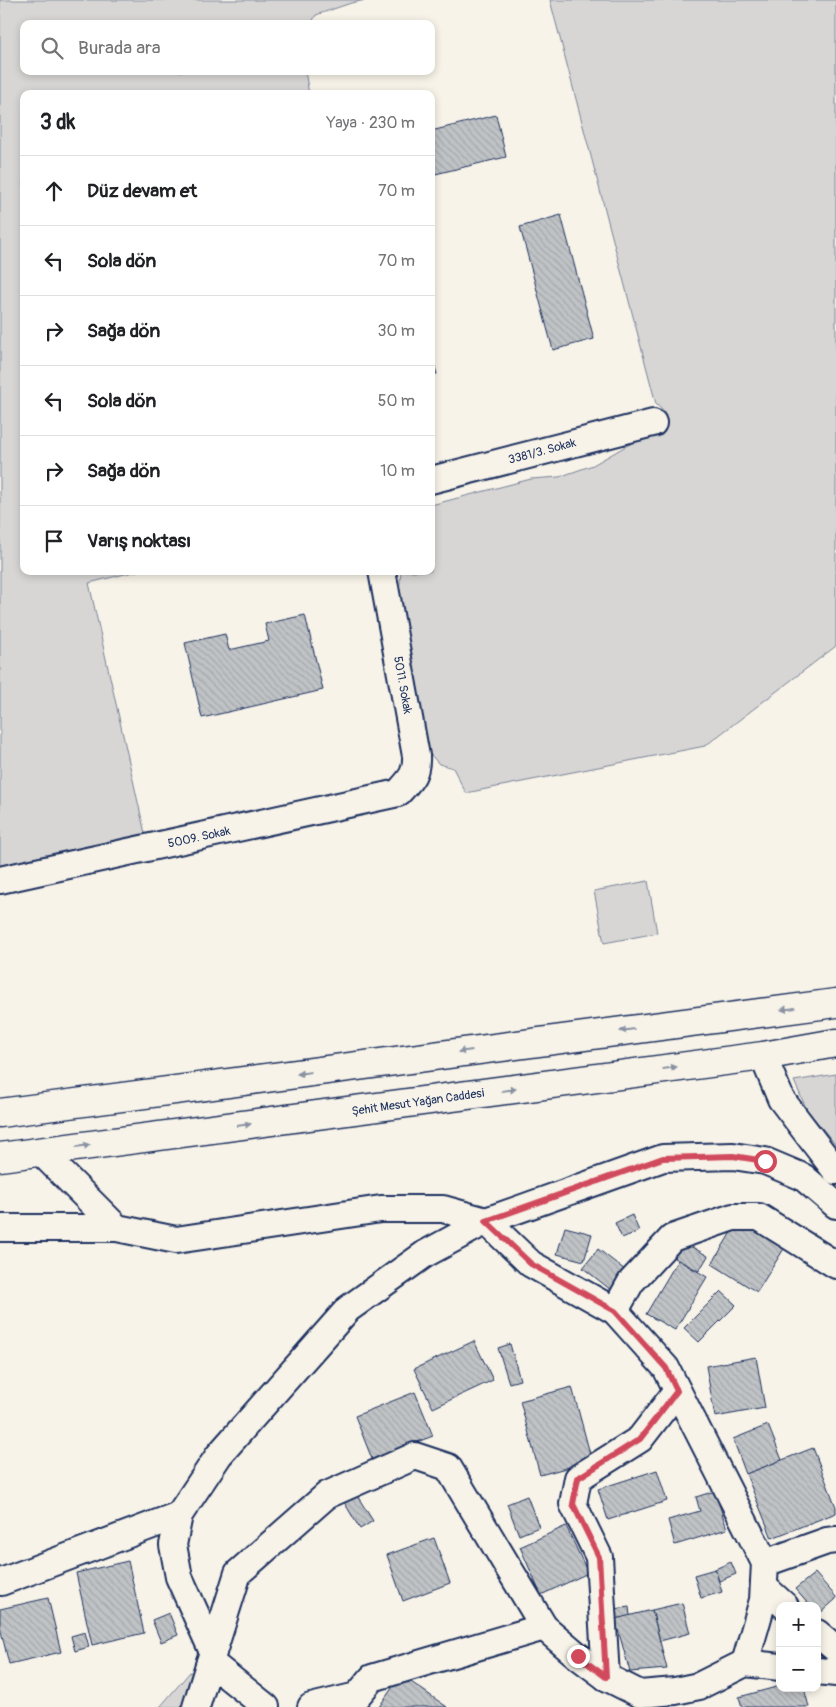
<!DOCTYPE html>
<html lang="tr">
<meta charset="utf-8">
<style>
body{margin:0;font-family:Pangolin,sans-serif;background:#f6f6f6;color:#202124}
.controls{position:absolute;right:15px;bottom:15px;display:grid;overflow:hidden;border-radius:10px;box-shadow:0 2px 8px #0003}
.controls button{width:45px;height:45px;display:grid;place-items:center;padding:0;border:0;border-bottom:1px solid #e0e0e0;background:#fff;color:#202124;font:25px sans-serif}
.stop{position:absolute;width:15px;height:15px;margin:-11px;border:4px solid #d1495b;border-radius:50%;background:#fff}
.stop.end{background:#d1495b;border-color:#fff;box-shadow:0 1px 5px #0008}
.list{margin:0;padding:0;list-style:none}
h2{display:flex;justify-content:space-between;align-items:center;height:65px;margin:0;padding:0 20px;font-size:21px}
h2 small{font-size:16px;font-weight:400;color:#757577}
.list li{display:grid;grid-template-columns:32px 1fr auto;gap:15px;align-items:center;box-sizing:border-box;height:70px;padding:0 20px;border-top:1px solid #e0e0e0}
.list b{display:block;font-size:19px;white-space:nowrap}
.list em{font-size:16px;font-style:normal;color:#757577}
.icon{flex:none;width:28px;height:28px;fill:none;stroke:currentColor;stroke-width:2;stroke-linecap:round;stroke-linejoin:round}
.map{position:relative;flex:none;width:836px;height:1707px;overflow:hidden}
.search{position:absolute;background:#fff;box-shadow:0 2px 8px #0003;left:20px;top:20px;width:415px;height:55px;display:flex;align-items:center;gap:12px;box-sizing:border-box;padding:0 18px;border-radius:10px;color:#757577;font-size:19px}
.panel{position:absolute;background:#fff;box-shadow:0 2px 8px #0003;left:20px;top:90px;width:415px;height:485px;border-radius:10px}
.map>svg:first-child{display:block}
</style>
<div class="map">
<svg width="836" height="1707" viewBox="0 0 836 1707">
<defs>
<pattern id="building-back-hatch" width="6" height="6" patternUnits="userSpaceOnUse" patternTransform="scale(1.25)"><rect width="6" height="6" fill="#c0c3c5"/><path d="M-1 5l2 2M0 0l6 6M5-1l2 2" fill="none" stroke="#a4a8ac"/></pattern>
</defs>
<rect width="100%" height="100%" fill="#f7f3e8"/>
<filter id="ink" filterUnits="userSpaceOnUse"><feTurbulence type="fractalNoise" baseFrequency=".02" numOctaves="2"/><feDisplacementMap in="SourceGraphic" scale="10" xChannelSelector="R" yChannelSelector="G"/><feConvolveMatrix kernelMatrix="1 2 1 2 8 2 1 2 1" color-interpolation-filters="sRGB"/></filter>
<g filter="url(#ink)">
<!-- green -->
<g fill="#d7d6d4" stroke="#798299">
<polygon points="0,0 366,0 351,3 316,15 311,24 24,24 24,71 305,71 309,94 24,94 24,571 137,571 89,583 146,838 0,870"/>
<polygon points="550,0 836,0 836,646 705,746 466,793 453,768 439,764 430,754 399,593 401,571 431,571 431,505 531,479 559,477 593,465 633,442 663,428 666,414 656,404"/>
<polygon points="648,881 657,933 604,943 594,891"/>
<polygon points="836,1074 836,1145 807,1110 794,1081"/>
<polygon points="190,1672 199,1675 190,1707 160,1707"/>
</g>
<!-- building -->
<g fill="url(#building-back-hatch)" stroke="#1b2f5e">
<polygon points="496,115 506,157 431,175 431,131"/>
<polygon points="561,215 594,339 553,350 520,227"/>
<polygon points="431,354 437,374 431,375"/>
<polygon points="305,615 323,690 202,718 185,643 225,634 229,650 269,641 265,624"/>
<polygon points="632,1215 639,1231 622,1238 615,1223"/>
<polygon points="739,1219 785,1247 757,1292 712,1264"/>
<polygon points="565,1227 592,1234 584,1261 557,1254"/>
<polygon points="683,1242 708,1256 699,1271 674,1258"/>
<polygon points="598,1249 630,1274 615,1293 583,1268"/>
<polygon points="678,1260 707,1277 675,1330 646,1314"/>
<polygon points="721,1291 736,1305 699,1342 684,1328"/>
<polygon points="474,1341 493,1380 433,1408 414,1369"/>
<polygon points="510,1344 520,1380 509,1383 498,1348"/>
<polygon points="756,1357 765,1408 715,1417 706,1366"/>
<polygon points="572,1387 592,1461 540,1475 520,1401"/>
<polygon points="415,1392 433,1436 372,1459 355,1416"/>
<polygon points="768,1425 782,1460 746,1474 733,1439"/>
<polygon points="813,1448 836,1507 836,1513 772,1538 746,1474"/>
<polygon points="657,1470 667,1501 608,1520 598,1489"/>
<polygon points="715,1491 727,1529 675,1545 668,1520 700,1511 696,1497"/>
<polygon points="356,1494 373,1521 360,1529 344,1502"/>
<polygon points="527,1496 539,1527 519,1535 507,1504"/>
<polygon points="566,1526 588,1573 541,1595 520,1547"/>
<polygon points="434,1538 450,1583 403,1601 387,1555"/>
<polygon points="128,1561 144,1633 92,1645 76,1573"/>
<polygon points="731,1562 736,1574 719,1581 715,1569"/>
<polygon points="715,1569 722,1592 701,1598 694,1575"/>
<polygon points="815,1573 836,1597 836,1599 818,1615 817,1606 810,1606 795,1589"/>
<polygon points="48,1598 61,1652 9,1664 0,1627 0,1609"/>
<polygon points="682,1603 690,1633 660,1641 652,1610"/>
<polygon points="629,1607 630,1616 615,1619 614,1609"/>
<polygon points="652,1610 667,1669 630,1672 615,1619"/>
<polygon points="169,1613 178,1635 161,1642 152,1620"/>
<polygon points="85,1632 89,1647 75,1651 71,1636"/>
<polygon points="401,1675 447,1707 379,1707"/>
<polygon points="780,1686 780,1688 804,1688 809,1707 742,1707 739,1697"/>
</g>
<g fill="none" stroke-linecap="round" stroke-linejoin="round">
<!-- minor casing -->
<g stroke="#1b2f5e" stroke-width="30">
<g id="minor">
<polyline points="431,480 653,423"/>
<path d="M0 880 398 793C410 780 417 774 416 756L382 571"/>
<polyline points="763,1056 781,1099 836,1171"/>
<polyline points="41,1152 117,1228 176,1240 381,1209 443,1209 486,1221 531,1264 615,1311 666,1368 765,1563 763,1600 745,1663"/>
<polyline points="0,1228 117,1228"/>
<polyline points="615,1311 631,1282 672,1238 733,1217 759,1217 836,1265"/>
<polyline points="765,1563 827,1541 836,1540"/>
<polyline points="1,1582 179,1515"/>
<polyline points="764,1587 785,1606"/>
<polyline points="817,1633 836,1649"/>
<polyline points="213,1652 238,1573 327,1495 415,1456 448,1467 544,1627 578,1656 606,1677 640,1694 675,1691 699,1686 745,1663 780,1667"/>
<polyline points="210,1662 266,1707"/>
<polyline points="817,1671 836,1673"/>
<polyline points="606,1677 599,1557 573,1504 578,1478 640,1439 677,1391"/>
<polyline points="196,1707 213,1652 179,1577 173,1545 179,1515 219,1455 348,1309 425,1254 486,1221 663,1158 733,1156 765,1161 803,1177 836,1205"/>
<polyline points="311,1707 357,1696 372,1678 544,1627"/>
</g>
</g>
<!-- secondary casing -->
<g stroke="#1b2f5e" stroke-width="31">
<g id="secondary">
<polyline points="0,1113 836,1003"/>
<polyline points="0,1157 763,1056 836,1043"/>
</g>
</g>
<!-- minor -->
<use href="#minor" stroke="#f7f3e8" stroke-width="26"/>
<!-- secondary -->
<use href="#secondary" stroke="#f7f3e8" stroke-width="28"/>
</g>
<!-- one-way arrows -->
<defs><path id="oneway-solid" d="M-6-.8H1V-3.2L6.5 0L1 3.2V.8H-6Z" transform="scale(1.25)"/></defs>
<g fill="#8991a3">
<use href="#oneway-solid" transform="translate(788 1009) rotate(173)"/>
<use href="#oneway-solid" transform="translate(627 1030) rotate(172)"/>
<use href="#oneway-solid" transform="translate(465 1051) rotate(172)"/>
<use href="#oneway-solid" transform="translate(670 1068) rotate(-8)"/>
<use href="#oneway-solid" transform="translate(304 1073) rotate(172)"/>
<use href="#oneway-solid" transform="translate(509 1090) rotate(-8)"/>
<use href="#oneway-solid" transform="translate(244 1125) rotate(-8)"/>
<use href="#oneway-solid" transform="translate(83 1146) rotate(-8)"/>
</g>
</g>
<g fill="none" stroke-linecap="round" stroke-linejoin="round" filter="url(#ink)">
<!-- route -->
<polyline stroke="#d1495b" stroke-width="6" points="578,1656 606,1677 599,1557 573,1504 578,1478 640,1439 677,1391 666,1368 615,1311 531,1264 486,1221 663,1158 733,1156 765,1161"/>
</g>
<g text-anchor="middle" stroke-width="4" stroke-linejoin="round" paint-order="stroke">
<!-- street labels -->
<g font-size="12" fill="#1b2f5e" stroke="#f7f3e8">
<text transform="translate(542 451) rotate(-15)" y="4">3381/3. Sokak</text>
<text transform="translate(403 685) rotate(80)" y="4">5011. Sokak</text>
<text transform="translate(199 837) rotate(-12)" y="4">5009. Sokak</text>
<text transform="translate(418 1102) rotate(-8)" y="4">Şehit Mesut Yağan Caddesi</text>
</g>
</g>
</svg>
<div class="controls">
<button>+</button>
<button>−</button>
</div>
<div class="stop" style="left:765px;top:1161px"></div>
<div class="stop end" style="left:578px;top:1656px"></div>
<div class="search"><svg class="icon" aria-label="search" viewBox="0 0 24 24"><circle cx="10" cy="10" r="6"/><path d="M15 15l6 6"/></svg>Burada ara</div>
<section class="panel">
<h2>3 dk<small>Yaya · 230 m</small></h2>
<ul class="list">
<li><svg class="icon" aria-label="ahead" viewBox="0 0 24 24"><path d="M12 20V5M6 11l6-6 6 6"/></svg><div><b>Düz devam et</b></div><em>70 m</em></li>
<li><svg class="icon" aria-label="left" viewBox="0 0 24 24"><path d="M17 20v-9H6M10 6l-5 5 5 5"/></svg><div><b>Sola dön</b></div><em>70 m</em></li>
<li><svg class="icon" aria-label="right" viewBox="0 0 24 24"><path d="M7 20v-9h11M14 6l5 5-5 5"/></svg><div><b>Sağa dön</b></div><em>30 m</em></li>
<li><svg class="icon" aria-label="left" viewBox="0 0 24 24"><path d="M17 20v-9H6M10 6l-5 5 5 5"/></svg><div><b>Sola dön</b></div><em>50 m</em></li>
<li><svg class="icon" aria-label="right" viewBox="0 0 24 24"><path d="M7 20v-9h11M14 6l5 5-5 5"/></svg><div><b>Sağa dön</b></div><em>10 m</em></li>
<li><svg class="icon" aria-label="arrive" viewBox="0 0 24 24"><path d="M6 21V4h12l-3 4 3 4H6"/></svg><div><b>Varış noktası</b></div></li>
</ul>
</section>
</div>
